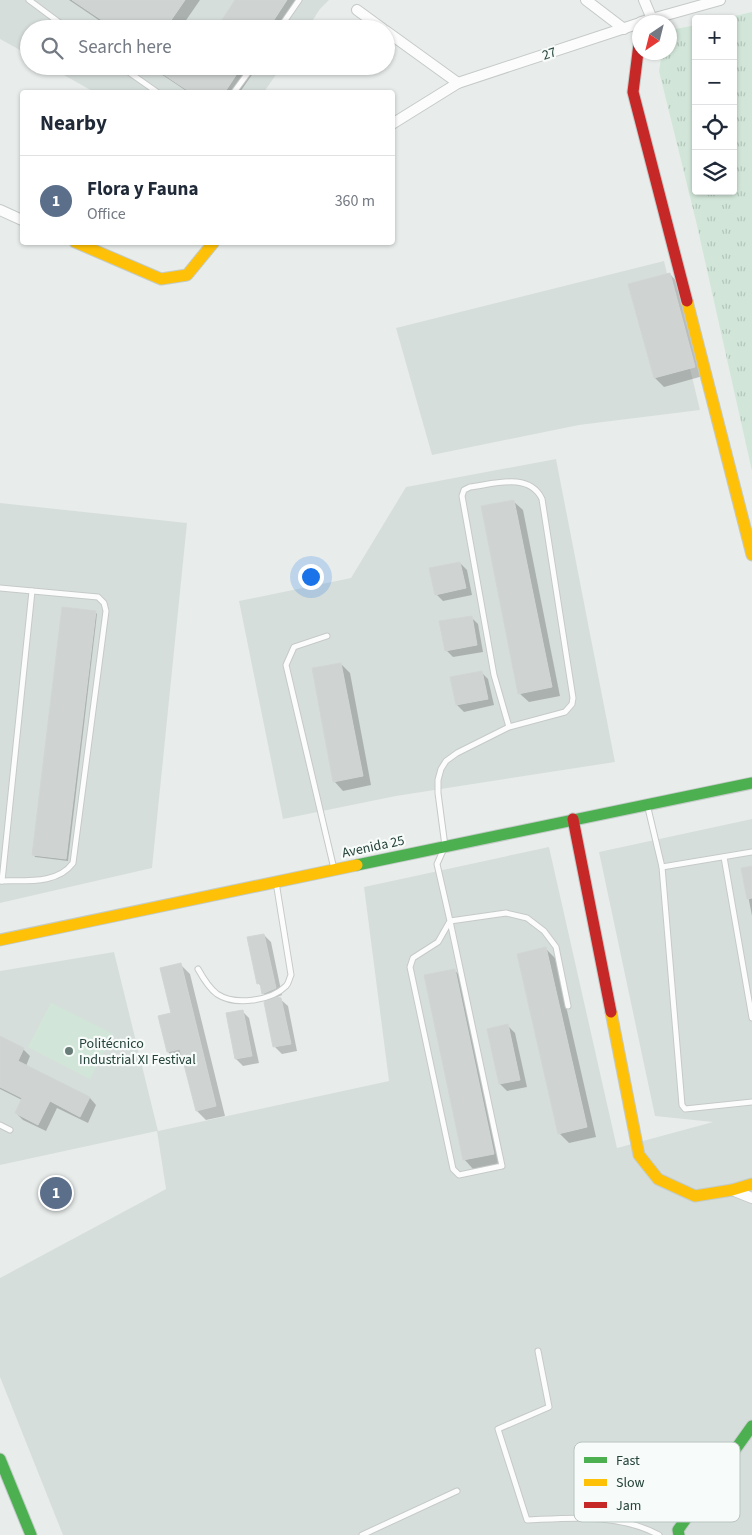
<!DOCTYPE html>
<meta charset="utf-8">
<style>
body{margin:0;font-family:"Source Sans 3",sans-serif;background:#f6f6f7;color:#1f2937}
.controls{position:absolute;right:15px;top:15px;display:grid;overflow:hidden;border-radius:5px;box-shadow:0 1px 4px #0004}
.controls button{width:45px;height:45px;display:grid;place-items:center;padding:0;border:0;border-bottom:1px solid #e0e1e3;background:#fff;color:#1f2937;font:25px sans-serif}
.compass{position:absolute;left:632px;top:15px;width:45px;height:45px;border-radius:50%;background:#fff;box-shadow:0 1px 4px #0004;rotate:215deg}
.you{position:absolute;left:310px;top:576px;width:18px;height:18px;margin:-12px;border:4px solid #fff;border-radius:50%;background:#1a73e8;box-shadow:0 0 0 8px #1a73e833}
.badge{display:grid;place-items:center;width:32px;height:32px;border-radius:50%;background:#697e78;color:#fff;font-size:16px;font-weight:700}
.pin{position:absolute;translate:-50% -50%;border:2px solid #fff;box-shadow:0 1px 5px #0006}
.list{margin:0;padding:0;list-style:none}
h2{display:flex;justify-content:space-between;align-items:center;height:65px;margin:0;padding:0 20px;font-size:21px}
h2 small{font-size:16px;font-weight:400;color:#747a83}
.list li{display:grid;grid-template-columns:32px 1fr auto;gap:15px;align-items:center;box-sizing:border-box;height:90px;padding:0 20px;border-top:1px solid #e0e1e3}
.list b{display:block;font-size:19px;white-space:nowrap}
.list p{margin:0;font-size:16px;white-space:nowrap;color:#747a83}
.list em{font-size:16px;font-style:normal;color:#747a83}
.icon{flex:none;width:28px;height:28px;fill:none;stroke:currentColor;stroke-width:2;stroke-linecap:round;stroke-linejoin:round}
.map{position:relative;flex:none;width:752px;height:1535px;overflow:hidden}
.search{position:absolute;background:#fff;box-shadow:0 1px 4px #0004;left:20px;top:20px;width:375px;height:55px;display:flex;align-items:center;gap:12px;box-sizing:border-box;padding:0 18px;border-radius:28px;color:#747a83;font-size:19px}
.panel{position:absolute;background:#fff;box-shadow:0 1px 4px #0004;left:20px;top:90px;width:375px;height:155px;border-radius:5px}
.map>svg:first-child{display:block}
</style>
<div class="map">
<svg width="752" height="1535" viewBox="0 0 752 1535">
<defs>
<pattern id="park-tufts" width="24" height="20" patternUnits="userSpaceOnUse" patternTransform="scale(1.25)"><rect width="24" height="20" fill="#d1e6d8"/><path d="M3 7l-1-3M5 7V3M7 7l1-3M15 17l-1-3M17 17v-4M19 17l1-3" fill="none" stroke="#b3c6ba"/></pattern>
</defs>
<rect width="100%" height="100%" fill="#e8edeb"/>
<!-- built -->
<g fill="#d6dedb">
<polygon points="0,0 329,0 320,9 307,29 29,29 29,55 0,39"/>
<polygon points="48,66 282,66 264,92 94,92"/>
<polygon points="664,261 700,410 579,425 432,455 396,328"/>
<polygon points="556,459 615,762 396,796 283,819 239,601 351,578 406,487"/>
<polygon points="0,503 187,523 152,868 0,903"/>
<polygon points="752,819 752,1535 63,1535 0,1377 0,1278 166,1189 157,1131 0,1165 0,971 114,952 158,1131 389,1081 364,887 549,847 617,1148 713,1122 655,1116 599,852"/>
</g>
<!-- park -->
<polygon fill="url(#park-tufts)" points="752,12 752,471 696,221 659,71 662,53 670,52 670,30 696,25 696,191 733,191 733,19 722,19"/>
<!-- pitch -->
<polygon fill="#d1e6d8" points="51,1003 113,1034 90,1079 28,1047"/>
<!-- shadow -->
<g fill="#0003">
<polygon points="69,0 200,0 180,29 112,29"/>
<polygon points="237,0 302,0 283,29 217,29"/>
<polygon points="149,66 258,66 240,92 188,92"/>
<polygon points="670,274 679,284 703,376 664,387 655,378"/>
<polygon points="513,501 523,510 560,696 529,702 519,693"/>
<polygon points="460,563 467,570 472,595 443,601 436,594"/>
<polygon points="95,612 97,614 68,861 35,857 34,855"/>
<polygon points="471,617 478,624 483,652 453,657 446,650"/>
<polygon points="341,664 350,673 371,785 343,791 334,781"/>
<polygon points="481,672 488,679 494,705 464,712 457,705"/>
<polygon points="752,868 752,916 743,869"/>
<polygon points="264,935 271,942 282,995 275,998 280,999 288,1006 297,1051 282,1054 275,1047 265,1003 271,1001 263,993 262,987 258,983"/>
<polygon points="546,949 555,958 596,1137 569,1143 559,1133"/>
<polygon points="180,964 190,974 225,1116 206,1120 197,1111 184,1060 178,1061 168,1052 160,1017 173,1014"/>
<polygon points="454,970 464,979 502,1163 473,1169 464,1159"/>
<polygon points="242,1011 249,1018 259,1063 243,1066 236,1059 227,1014"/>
<polygon points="508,1026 515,1033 527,1087 507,1091 500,1084 489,1030"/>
<polygon points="0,1038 23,1049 30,1056 26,1066 90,1098 96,1105 88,1123 57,1108 46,1131 23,1120 16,1113 22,1100 0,1089"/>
</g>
<!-- building -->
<g fill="#cfd4d2" stroke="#d1d6d4">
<polygon points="72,0 185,0 165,29 115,29"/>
<polygon points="235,0 287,0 268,29 216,29"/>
<polygon points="151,66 242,66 225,92 190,92"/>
<polygon points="670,273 695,367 654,378 628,284"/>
<polygon points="514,500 552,687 518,694 481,506"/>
<polygon points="460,562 466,588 435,595 429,568"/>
<polygon points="62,607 96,611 66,859 32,855"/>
<polygon points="472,616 477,645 445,651 439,621"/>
<polygon points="341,663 363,776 333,782 312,668"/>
<polygon points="482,671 488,699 456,705 450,677"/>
<polygon points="752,866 752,898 747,899 741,868"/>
<polygon points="264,934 276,988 262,994 260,983 257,984 247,937"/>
<polygon points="546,947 587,1127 558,1134 517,954"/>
<polygon points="181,963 216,1106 196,1111 180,1049 167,1052 158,1016 171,1013 160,968"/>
<polygon points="455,969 494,1154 463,1160 424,975"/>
<polygon points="277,997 281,998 291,1044 273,1047 264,1002"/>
<polygon points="243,1010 252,1056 235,1059 226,1013"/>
<polygon points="508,1024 520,1080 499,1084 487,1029"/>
<polygon points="0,1036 24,1048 18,1061 90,1097 80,1117 50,1101 38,1125 15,1113 22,1098 0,1087"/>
</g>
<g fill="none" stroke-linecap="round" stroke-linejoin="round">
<!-- lane casing -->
<g stroke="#c5cac8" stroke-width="7">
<g id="lane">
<polyline points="29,0 68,29"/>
<polyline points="279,29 299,0"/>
<polyline points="120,66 157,92"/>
<polyline points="234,92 253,66"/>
<path d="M0 588 98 597 104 603 106 611 73 863C57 885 24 880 0 881"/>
<polyline points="327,636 294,647 286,665 334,869"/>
<path d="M509 727 494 675 462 496 464 490 470 487C494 484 529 472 542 499L573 698 572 704 565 712 509 727 457 753 446 761 441 769 438 780V793L445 846 437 864 450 921 438 942 413 958 410 967 453 1169 459 1175 502 1166 450 921 506 913 527 918 544 931 556 947 568 1006"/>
<polyline points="647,804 662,867 682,1105 685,1109 752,1102"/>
<polyline points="724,857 752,1018"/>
<polyline points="662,867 752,852"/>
<polyline points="2,881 32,591"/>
<path d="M198 969C203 978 209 988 217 994 235 1006 271 1001 286 986 289 983 289 979 291 975L276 882"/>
<polyline points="0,1125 10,1130"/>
<path d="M538 1351 549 1407 498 1429 527 1520C572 1518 618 1513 659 1535"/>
<polyline points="362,1535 457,1491"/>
</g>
</g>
<!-- street casing -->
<g stroke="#c5cac8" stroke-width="12">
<g id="street">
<polyline points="586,0 624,29"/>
<polyline points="644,0 652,19"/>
<polyline points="357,10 383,29"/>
<polyline points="641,22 720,0"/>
<polyline points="386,31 458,83"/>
<polyline points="392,124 458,83 640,23"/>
<polyline points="0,210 22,220"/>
<polyline points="732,1190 752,1198"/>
</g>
</g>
<!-- fast casing -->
<g stroke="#c3cbc8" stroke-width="13">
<g id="fast">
<polyline points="357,865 752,783"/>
<polyline points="0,1459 31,1535"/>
<polyline points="679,1535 678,1530 752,1426"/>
</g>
</g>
<!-- slow casing -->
<g stroke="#c3cbc8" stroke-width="13">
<g id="slow">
<polyline points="75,242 161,279 187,275 214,242"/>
<polyline points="687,301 752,555"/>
<polyline points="0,940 357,865"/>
<polyline points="611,1012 639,1155 658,1179 695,1196 732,1190 752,1184"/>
</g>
</g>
<!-- jam casing -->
<g stroke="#c3cbc8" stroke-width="13">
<g id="jam">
<polyline points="640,36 633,92 687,301"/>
<polyline points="573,819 611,1012"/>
</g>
</g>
<!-- lane -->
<use href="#lane" stroke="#fcfcfc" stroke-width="5"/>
<!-- street -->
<use href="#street" stroke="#fcfcfc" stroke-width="10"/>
<!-- fast -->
<use href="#fast" stroke="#4caf50" stroke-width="11"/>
<!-- slow -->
<use href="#slow" stroke="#ffc107" stroke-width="11"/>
<!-- jam -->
<use href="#jam" stroke="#c62828" stroke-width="11"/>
</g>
<!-- markers -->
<circle fill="#697e78" stroke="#f7fbf9" stroke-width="2" cx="69" cy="1051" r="5"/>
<g text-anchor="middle" stroke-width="4.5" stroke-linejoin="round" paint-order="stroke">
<!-- street labels -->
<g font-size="14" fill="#24423a" stroke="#f7fbf9">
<text transform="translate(549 53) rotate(-18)" y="5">27</text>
<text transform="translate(373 846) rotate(-12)" y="5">Avenida 25</text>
</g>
<!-- poi labels -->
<g font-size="14" fill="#24423a" stroke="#f7fbf9" text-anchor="start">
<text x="79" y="1048">Politécnico<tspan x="79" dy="16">Industrial XI Festival</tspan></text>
</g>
</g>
<!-- legend -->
<rect x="574" y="1442" width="166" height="80" rx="8" fill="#f7fbf9" stroke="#b8c4c0" stroke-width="1"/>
<rect x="584" y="1457" width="23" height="6" fill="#4caf50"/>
<rect x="584" y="1479" width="23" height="7" fill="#ffc107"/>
<rect x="584" y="1502" width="23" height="6" fill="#c62828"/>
<g font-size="14" fill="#24423a">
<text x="616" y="1465">Fast</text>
<text x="616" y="1487">Slow</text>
<text x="616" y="1510">Jam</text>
</g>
</svg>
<div class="controls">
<button>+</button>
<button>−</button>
<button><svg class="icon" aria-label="locate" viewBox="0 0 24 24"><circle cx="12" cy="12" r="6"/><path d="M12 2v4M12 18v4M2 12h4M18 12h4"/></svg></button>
<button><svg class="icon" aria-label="layers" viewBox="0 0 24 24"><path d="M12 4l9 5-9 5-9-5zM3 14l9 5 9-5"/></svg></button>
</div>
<svg class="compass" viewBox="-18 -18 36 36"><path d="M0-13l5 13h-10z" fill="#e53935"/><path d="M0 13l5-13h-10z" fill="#747a83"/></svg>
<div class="you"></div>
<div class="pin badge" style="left:56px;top:1193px;background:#5c6f8a">1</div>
<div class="search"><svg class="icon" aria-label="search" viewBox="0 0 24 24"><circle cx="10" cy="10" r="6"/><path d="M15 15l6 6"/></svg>Search here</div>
<section class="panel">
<h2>Nearby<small></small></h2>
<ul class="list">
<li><span class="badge" style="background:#5c6f8a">1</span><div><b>Flora y Fauna</b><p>Office</p></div><em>360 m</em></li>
</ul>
</section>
</div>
